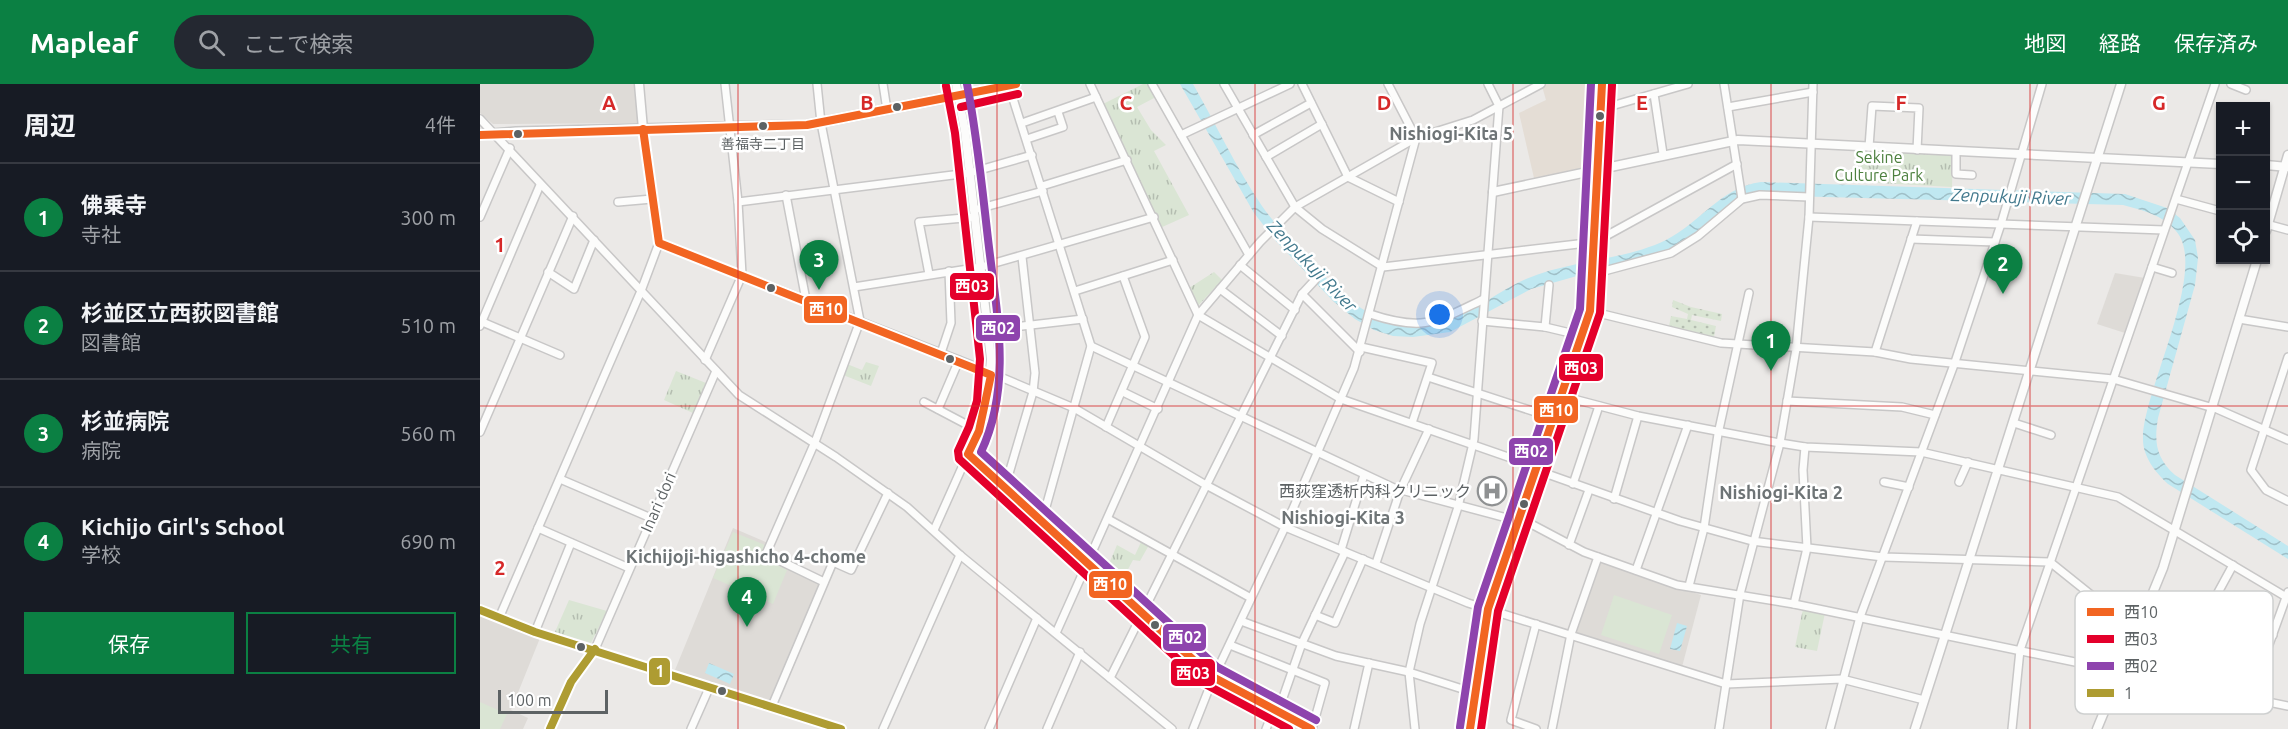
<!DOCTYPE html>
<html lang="ja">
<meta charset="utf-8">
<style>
body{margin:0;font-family:Ubuntu,"Noto Sans JP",sans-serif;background:#242831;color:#f1f3f6}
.controls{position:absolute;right:18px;top:18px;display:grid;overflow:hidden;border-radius:0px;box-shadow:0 2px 4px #0004}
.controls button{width:54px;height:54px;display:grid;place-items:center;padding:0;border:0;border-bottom:2px solid #363941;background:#171b24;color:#f1f3f6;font:30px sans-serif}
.scale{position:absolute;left:18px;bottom:15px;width:110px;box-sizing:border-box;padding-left:6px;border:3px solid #5d6264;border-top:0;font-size:16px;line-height:21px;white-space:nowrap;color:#5d6264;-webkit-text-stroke:4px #fff;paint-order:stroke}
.you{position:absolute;left:960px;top:231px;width:21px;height:21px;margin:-15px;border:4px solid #fff;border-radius:50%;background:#1a73e8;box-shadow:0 0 0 9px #1a73e833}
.badge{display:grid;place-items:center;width:39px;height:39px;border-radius:50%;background:#0b8043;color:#fff;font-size:20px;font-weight:700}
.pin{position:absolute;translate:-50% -50px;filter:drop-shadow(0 2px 3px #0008)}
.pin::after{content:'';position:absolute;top:32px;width:21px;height:18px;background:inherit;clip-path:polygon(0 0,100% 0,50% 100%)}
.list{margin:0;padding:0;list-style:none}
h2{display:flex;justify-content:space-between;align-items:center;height:78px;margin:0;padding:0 24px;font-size:26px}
h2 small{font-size:20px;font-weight:400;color:#9ea1a6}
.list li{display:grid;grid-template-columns:39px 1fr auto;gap:18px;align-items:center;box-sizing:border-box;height:108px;padding:0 24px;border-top:2px solid #363941}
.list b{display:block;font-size:22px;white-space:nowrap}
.list p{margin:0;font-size:20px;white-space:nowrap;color:#9ea1a6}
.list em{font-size:20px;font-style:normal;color:#9ea1a6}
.actions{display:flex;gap:12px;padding:18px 24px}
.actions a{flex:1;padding:14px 0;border:2px solid #0b8043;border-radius:0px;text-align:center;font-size:21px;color:#0b8043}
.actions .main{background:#0b8043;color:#fff}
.icon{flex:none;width:33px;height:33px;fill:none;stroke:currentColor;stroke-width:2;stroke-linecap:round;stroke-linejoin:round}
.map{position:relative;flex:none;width:1808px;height:645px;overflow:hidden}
header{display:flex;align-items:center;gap:36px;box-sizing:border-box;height:84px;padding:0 30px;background:#0b8043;color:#fff}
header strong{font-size:28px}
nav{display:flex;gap:33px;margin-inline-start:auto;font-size:21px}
.search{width:420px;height:54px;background:#242831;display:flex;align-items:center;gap:15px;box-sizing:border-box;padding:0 21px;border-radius:33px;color:#9ea1a6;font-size:22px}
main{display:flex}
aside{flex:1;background:#171b24}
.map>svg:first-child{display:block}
</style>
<header>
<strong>Mapleaf</strong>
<div class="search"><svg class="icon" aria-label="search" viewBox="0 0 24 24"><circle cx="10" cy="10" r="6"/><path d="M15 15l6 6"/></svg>ここで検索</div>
<nav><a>地図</a><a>経路</a><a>保存済み</a></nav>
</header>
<main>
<aside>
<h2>周辺<small>4件</small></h2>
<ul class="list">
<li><span class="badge">1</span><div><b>佛乗寺</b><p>寺社</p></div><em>300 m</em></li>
<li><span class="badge">2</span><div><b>杉並区立西荻図書館</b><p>図書館</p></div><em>510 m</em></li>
<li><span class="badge">3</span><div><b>杉並病院</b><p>病院</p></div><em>560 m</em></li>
<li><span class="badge">4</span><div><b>Kichijo Girl's School</b><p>学校</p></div><em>690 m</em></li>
</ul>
<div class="actions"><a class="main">保存</a><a>共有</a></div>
</aside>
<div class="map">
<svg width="1808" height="645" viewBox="0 0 1808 645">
<defs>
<pattern id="grass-dots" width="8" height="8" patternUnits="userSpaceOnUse" patternTransform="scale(1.5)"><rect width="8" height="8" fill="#dae5d4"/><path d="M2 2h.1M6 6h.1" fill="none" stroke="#b4bdb0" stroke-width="1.8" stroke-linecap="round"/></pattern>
<pattern id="park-tufts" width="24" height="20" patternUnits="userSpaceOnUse" patternTransform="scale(1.5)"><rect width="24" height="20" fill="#dae5d4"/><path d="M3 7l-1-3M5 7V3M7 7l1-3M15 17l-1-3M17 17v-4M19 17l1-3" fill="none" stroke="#b4bdb0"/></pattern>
<pattern id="water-waves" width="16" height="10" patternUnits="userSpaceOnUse" patternTransform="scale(1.5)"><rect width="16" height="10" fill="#c0e8f1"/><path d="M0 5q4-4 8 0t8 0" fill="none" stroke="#9fbfc7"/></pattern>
</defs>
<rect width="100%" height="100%" fill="#ebe9e7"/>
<!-- commercial -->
<polygon fill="#e4ddd5" points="1066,0 1115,0 1112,79 1107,83 1054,94 1039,29 1066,16 1062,2"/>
<!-- education -->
<g fill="#dedbd7">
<polygon points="0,0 155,0 159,39 13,40 0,29"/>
<polygon points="1635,189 1665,194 1645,249 1617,240"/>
<polygon points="253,444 288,459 283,472 338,498 339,501 292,616 289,618 195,586"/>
<polygon points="1121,479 1221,511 1202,583 1096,548"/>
<polygon points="0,530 60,554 31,626 48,634 43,645 0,645"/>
</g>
<!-- grass -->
<polygon fill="url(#grass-dots)" points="1193,216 1211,223 1242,230 1241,237 1212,231 1211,236 1236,242 1234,253 1189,242 1191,232 1207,235 1208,230 1192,223"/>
<!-- park -->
<g fill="url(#park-tufts)">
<polygon points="663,0 669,0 676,13 657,23 671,46 686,61 674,67 709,131 680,144 623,20"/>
<polygon points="1381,65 1473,70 1472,103 1380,98"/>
<polygon points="734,188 742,196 717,223 709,204"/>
<polygon points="386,278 399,282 391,302 363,291 367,280 382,286"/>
<polygon points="196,287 226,299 213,329 184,316"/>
<polygon points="662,456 669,461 660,477 653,476 639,502 625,489 637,461 655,471"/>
<polygon points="89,516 127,527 111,559 75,548"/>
<polygon points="1323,525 1345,529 1337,567 1315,563"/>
</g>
<!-- pitch -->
<g fill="#dae5d4">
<polygon points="253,448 285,461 281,473 307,486 293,520 233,494"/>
<polygon points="1134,511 1192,531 1179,570 1121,551"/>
<polygon points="0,618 27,630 20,645 0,645"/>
</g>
<!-- water -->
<g fill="url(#water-waves)">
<path d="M700 0H713C736 40 756 84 782 122 795 141 812 157 827 174 860 209 895 248 948 241 983 237 1014 209 1046 195 1090 176 1143 177 1186 156 1220 139 1241 103 1281 98L1645 110 1687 124 1700 134 1715 156 1718 174 1715 201 1678 334C1674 358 1676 374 1695 391L1808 462V475L1688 400C1675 388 1662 372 1663 353 1664 305 1729 184 1696 147 1683 131 1662 126 1643 121L1270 111 1214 152 1189 166 1051 205 970 248 933 253 913 252 894 246 875 235 853 217 796 157 774 129Z"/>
<polygon points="1197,539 1207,542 1200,567 1190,565"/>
<polygon points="229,579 254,590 250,600 225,589"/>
</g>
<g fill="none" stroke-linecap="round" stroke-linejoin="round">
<!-- minor casing -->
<g stroke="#c8c7c7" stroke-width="10">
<g id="minor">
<polyline points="337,0 341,39 380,237 335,358 286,470 344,498"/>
<polyline points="403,0 407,26"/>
<polyline points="610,0 718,231 861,315 1057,383"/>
<polyline points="672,0 769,171"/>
<polyline points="744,0 815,123 842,145 903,183 1115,158 1257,80"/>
<polyline points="822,0 868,93 919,118"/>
<polyline points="1244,0 1262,115"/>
<polyline points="1751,0 1766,6"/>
<polyline points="529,2 611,262 562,437"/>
<polyline points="1174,10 1183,70"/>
<polyline points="1248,23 1333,8"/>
<polyline points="1121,25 1208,0"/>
<polyline points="0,35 259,311 356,373 427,423 480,471 692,645"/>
<polyline points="542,39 616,13"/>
<polyline points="701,51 810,0"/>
<polyline points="773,51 831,19"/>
<polyline points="547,55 583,43 578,28"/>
<polyline points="1389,63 1392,22 1439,24 1437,66"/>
<polyline points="1476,67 1476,90 1492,91"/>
<polyline points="786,73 842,40"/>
<polyline points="562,102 647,76"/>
<polyline points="306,111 326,216"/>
<polyline points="1696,115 1740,127"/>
<polyline points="138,118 172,115"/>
<polyline points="258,118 489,89 552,71"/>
<polyline points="494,126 563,107"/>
<polyline points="0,133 30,64"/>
<polyline points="1329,133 1684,146"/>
<polyline points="1786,140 1808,146"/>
<polyline points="1431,155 1515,158"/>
<polyline points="179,159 499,284 594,324 726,401 805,443 988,519 1246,600 1362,595 1444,616"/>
<polyline points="760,181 815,226"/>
<polyline points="1672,183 1692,189"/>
<polyline points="68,188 94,205 114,156"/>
<polyline points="449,190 439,138 495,133"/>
<polyline points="1113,190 1191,169 1218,152 1262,115 1280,111 1329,113"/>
<polyline points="374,203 501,183 674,133"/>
<polyline points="740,205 802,252"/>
<polyline points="595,207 693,176"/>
<polyline points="822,210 880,268"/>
<polyline points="1110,227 1241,259 1395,268 1431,275 1633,295 1737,325 1808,356"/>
<path d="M890 230C944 248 956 238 1004 215"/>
<polyline points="1759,235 1808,243"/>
<polyline points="0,237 80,271"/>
<polyline points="1002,237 1065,243 1103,252"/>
<polyline points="0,242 60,101"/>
<polyline points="1065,243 1069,201"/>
<polyline points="508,246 603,235"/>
<polyline points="611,262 914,404 1053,441 1104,468 1197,501 1314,520 1808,622"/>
<polyline points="881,263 952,279 932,339"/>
<polyline points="1395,268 1437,137"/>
<polyline points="461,269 471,239 469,187"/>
<polyline points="1808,273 1771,386 1786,406 1808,417"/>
<polyline points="225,276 262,191 258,118 245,0"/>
<polyline points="948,293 1074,334"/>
<polyline points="643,308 678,325"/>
<polyline points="1082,312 1158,332 1300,359 1325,363 1441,368 1638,413 1808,514"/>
<polyline points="1307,317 1422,323 1455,331"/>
<polyline points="444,318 499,347"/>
<polyline points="458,325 479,276"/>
<polyline points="1534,339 1571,351"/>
<polyline points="626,343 665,253 643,192"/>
<polyline points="0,348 93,132"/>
<polyline points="1056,386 1200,437 1272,457 1403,473 1570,478 1656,547"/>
<polyline points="80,395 171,434"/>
<polyline points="1404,398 1429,403"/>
<polyline points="1479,398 1488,378"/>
<polyline points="1093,400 1119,322"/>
<polyline points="525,403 553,308 555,289 542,173"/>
<polyline points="1134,415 1158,332"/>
<polyline points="628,435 771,514"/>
<polyline points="58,444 149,484"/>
<polyline points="454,446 488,370"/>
<polyline points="1089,461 1109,406"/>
<polyline points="861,466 884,391"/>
<polyline points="896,479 920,407 949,345"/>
<polyline points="1156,486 1208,341"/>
<polyline points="1209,502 1224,444 1238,350 1269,209"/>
<polyline points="1734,512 1756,524"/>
<polyline points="1314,520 1327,464 1323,386 1325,363"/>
<polyline points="1729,525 1753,481"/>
<polyline points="0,526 55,548 361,645"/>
<polyline points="835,531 855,539 883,475"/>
<polyline points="19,534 161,207 179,159 163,45"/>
<polyline points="761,537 856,572 929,588 995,609"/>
<polyline points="1056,540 1031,636 1056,645"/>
<polyline points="1770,543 1793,551"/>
<polyline points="1737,547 1787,566"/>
<polyline points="55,548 91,459"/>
<polyline points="576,549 718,231 780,158 815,123 936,54 993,36 1061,0"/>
<polyline points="750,561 845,599 832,645"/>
<polyline points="630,594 822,210 835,196"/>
<polyline points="1770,613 1808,508"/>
<polyline points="292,622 353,478 371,486 408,409"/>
<polyline points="798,628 822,559 865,468"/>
<polyline points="70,645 91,598 115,565 236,287"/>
<polyline points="211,645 230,602"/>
<polyline points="403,645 480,471"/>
<polyline points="509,645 557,534"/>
<polyline points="567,645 600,568"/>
<polyline points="713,645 732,597 805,443 874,284 936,54 908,0"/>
<polyline points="786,645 792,630 791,624"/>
<polyline points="874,645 889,579"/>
<polyline points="935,645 929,588 940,540 978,423 994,355 1019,22 1008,0"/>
<polyline points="1072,645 1091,550 1118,473"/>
<polyline points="1239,645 1260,510 1300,359 1316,265 1329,133 1333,0"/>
<polyline points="1350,645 1380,533 1475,278 1521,140 1562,0"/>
<polyline points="1532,645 1540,566 1735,0"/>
</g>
</g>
<!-- tertiary casing -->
<g stroke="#c8c7c7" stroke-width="11">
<g id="tertiary">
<polyline points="159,0 163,45"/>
<polyline points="476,0 485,47 511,275 507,319 499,347 488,370 731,592 831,645"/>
<polyline points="1786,81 1808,83"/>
<polyline points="1013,108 1258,56 1740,80"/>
<polyline points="1786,147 1808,71"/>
<polyline points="990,645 1008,525 1110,227 1122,0"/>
<polyline points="1435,645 1641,0"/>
<polyline points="1617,645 1683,484 1777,176"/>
</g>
</g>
<!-- secondary casing -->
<g stroke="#c7c7c7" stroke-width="12">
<polyline id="secondary" points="0,51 36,48 327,41 536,0"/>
</g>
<!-- minor -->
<use href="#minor" stroke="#fcfcfb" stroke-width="7"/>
<!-- tertiary -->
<use href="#tertiary" stroke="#fcfcfb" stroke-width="8"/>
<!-- secondary -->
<use href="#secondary" stroke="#fcfcfb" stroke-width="9"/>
<!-- bus-1 casing -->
<g stroke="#fff" stroke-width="12">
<g id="bus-1">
<polyline points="163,45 179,159 511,291 499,347 488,370 731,592 831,645"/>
<polyline points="0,51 327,41 536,0"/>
<polyline points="990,645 1008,525 1110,227 1122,0"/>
</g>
</g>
<!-- bus-2 casing -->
<g stroke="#fff" stroke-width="12">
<g id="bus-2">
<polyline points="466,2 475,49 500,275 497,317 489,343 478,367 479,375 725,600 809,645"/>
<polyline points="481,23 538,10"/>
<polyline points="1001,645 1018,527 1120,229 1132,1"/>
</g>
</g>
<!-- bus-3 casing -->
<g stroke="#fff" stroke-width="12">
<g id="bus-3">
<path d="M487 0C497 51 502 103 508 155 516 226 533 300 501 368L737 583 836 636"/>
<polyline points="980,643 998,523 1100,225 1111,0"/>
</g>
</g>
<!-- bus-4 casing -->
<g stroke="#fff" stroke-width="12">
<g id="bus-4">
<polyline points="0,526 55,548 361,645"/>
<polyline points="70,645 91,598 115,565"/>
</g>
</g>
<!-- bus-1 -->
<use href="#bus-1" stroke="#f26522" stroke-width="8"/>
<!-- bus-2 -->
<use href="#bus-2" stroke="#e4002b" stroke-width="8"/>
<!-- bus-3 -->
<use href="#bus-3" stroke="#8e44ad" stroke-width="8"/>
<!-- bus-4 -->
<use href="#bus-4" stroke="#ae9c32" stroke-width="8"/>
</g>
<!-- grid -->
<path fill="none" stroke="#d62828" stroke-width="1.5" stroke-opacity="0.55" d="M258 0V645M517 0V645M775 0V645M1033 0V645M1291 0V645M1550 0V645M0 322H1808"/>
<!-- icons -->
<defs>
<g id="hospital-ring" transform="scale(1.5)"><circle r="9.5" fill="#fff" stroke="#8f9192" stroke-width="1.5"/><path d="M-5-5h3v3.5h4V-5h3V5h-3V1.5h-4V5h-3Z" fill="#8f9192"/></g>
</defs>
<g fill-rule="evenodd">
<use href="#hospital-ring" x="1012" y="407"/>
</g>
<!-- markers -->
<g fill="#5d6264" stroke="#fff" stroke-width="2">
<circle cx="417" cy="23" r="5"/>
<circle cx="1120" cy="32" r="5"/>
<circle cx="283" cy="42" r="5"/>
<circle cx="38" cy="50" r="5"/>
<circle cx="291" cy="204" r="5"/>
<circle cx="470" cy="275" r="5"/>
<circle cx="1044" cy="420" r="5"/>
<circle cx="675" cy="541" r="5"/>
<circle cx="101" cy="563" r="5"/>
<circle cx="242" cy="607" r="5"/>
</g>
<g text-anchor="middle" stroke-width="5" stroke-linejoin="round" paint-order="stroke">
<!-- bus labels -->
<g font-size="14" fill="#5d6264" stroke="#fff">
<text x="283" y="65">善福寺二丁目</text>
</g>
<!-- park labels -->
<g font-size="16" fill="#4d803f" stroke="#fff">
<text x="1399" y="79">Sekine<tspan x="1399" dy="18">Culture Park</tspan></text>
</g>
<!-- poi labels -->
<g font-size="16" fill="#5d6264" stroke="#fff" text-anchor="end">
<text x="991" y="413">西荻窪透析内科クリニック</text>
</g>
<!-- street labels -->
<g font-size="16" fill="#5d6264" stroke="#fff">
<text transform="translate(178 418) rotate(-66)" y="6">Inari dori</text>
</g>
<!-- neighbourhood labels -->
<g font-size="18" font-weight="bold" fill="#6e7476" stroke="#fff">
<text x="971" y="56">Nishiogi-Kita 5</text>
<text x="1301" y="415">Nishiogi-Kita 2</text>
<text x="863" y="440">Nishiogi-Kita 3</text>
<text x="266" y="479">Kichijoji-higashicho 4-chome</text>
</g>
<!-- water labels -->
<g font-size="18" font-style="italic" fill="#42798d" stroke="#fff">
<text transform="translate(1531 113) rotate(2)" y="6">Zenpukuji River</text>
<text transform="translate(832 182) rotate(46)" y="6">Zenpukuji River</text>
</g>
</g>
<!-- legend -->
<rect x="1595" y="507" width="198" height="123" rx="9" fill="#fff" stroke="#ced0d0" stroke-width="1.5"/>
<rect x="1607" y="524" width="27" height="8" fill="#f26522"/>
<rect x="1607" y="551" width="27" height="8" fill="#e4002b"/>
<rect x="1607" y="578" width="27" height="8" fill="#8e44ad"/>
<rect x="1607" y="605" width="27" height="8" fill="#ae9c32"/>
<g font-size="16" fill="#5d6264">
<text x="1644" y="534">西10</text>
<text x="1644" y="561">西03</text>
<text x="1644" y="588">西02</text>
<text x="1644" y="615">1</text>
</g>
<g font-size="20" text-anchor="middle" font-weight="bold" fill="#d62828" stroke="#fff" stroke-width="5" stroke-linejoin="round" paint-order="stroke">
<text x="129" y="26">A</text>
<text x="387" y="26">B</text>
<text x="646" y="26">C</text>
<text x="904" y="26">D</text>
<text x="1162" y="26">E</text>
<text x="1421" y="26">F</text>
<text x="1679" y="26">G</text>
<text x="20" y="168">1</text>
<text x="20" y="491">2</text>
</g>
<g stroke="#fff" stroke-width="2">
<rect x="469" y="188" width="46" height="29" rx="6" fill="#e4002b"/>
<rect x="323" y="211" width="45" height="29" rx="6" fill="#f26522"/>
<rect x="495" y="230" width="46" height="28" rx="6" fill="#8e44ad"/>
<rect x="1078" y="269" width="46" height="29" rx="6" fill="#e4002b"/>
<rect x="1053" y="311" width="46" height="29" rx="6" fill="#f26522"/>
<rect x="1028" y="353" width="46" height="29" rx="6" fill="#8e44ad"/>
<rect x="608" y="486" width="45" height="29" rx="6" fill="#f26522"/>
<rect x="682" y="539" width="45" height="29" rx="6" fill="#8e44ad"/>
<rect x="168" y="573" width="23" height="29" rx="6" fill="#ae9c32"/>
<rect x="690" y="574" width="46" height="29" rx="6" fill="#e4002b"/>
</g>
<g font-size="16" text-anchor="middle" font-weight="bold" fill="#fff">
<text x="492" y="208">西03</text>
<text x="346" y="231">西10</text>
<text x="518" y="250">西02</text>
<text x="1101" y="290">西03</text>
<text x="1076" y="332">西10</text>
<text x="1051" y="373">西02</text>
<text x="630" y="506">西10</text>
<text x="705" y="559">西02</text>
<text x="180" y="593">1</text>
<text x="713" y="595">西03</text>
</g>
</svg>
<div class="controls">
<button>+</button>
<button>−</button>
<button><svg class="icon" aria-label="locate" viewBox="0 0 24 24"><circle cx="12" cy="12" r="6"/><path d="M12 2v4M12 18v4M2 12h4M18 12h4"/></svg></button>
</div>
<div class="scale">100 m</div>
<div class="you"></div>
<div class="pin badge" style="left:1291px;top:287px">1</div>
<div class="pin badge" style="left:1523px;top:210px">2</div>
<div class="pin badge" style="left:339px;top:206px">3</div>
<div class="pin badge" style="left:267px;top:543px">4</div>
</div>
</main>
